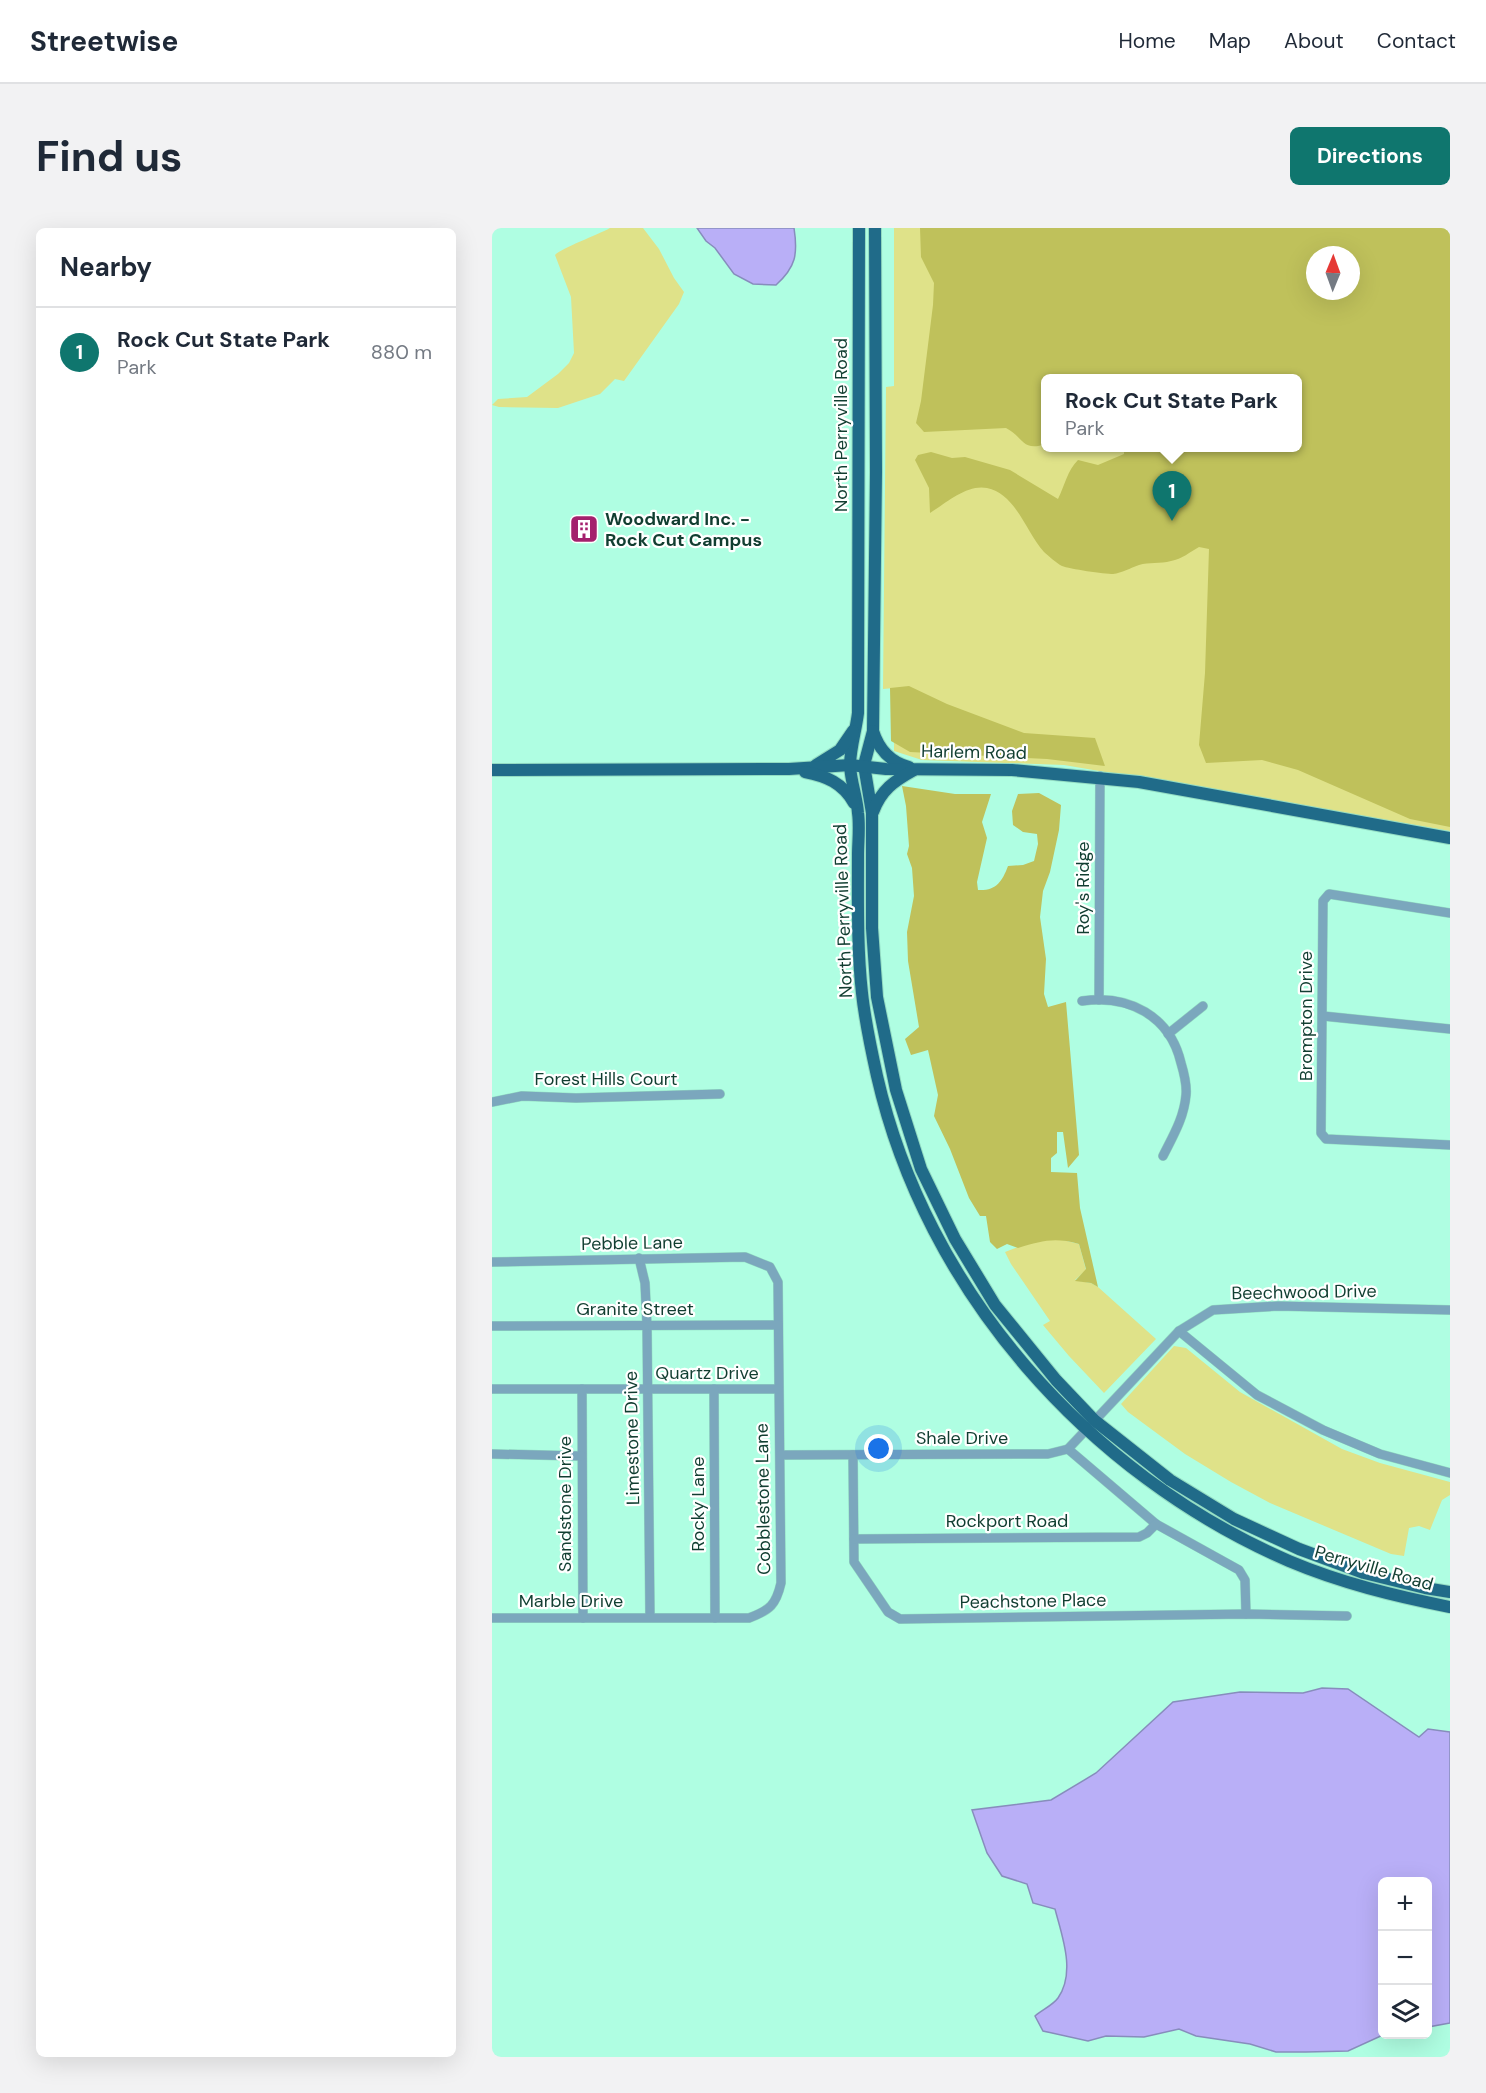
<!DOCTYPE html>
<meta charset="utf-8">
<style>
body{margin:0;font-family:"DM Sans",sans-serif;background:#f2f2f3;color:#1f2937}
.controls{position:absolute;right:18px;bottom:18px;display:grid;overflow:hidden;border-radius:9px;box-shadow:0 6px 24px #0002}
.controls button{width:54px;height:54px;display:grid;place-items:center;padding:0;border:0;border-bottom:2px solid #e0e1e3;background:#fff;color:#1f2937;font:30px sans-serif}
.compass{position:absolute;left:814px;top:18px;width:54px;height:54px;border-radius:50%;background:#fff;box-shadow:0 6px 24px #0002;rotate:1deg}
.you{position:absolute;left:387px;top:1221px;width:21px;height:21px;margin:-15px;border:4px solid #fff;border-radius:50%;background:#1a73e8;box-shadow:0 0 0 9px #1a73e833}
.badge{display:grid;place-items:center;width:39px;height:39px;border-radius:50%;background:#0f766e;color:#fff;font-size:20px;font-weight:700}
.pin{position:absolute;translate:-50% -50px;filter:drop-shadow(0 2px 3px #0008)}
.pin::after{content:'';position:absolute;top:32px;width:21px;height:18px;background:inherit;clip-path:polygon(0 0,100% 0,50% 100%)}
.popup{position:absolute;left:549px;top:146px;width:261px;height:78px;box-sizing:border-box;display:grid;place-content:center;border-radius:9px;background:#fff;filter:drop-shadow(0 2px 4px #0005);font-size:20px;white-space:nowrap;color:#747a83}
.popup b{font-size:22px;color:#1f2937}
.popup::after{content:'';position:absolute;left:50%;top:100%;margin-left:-12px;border:12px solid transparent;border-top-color:#fff}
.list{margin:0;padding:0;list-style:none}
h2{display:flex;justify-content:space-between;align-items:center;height:78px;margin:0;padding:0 24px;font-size:26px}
h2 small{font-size:20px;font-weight:400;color:#747a83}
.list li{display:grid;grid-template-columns:39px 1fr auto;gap:18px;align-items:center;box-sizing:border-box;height:90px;padding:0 24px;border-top:2px solid #e0e1e3}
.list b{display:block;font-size:22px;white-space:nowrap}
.list p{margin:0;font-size:20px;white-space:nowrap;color:#747a83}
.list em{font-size:20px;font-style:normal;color:#747a83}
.icon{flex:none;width:33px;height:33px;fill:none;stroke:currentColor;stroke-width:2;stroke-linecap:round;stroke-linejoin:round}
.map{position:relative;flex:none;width:958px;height:1829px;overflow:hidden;border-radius:9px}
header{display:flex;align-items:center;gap:36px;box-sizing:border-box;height:84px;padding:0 30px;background:#fff;border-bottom:2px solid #e0e1e3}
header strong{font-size:28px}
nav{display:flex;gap:33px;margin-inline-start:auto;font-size:21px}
.intro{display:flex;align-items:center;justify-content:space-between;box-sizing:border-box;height:144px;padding:0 36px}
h1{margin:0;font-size:42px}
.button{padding:15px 27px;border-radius:9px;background:#0f766e;color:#fff;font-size:21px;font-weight:700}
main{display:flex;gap:36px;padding:0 36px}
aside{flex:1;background:#fff;border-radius:9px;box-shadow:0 6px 24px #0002}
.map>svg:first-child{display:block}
</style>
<header>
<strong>Streetwise</strong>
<nav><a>Home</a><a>Map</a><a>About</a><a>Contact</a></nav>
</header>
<div class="intro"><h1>Find us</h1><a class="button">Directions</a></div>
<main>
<aside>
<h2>Nearby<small></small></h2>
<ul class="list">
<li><span class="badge">1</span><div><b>Rock Cut State Park</b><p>Park</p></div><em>880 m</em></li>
</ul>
</aside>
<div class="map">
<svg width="958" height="1829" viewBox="0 0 958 1829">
<rect width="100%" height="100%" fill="#affee2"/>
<!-- green -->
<g fill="#dfe289" fill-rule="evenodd">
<path d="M118 0H151L167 21 182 50 192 64 187 76 132 153 123 151 108 166 66 180 7 179 0 177 6 171 35 169 66 146 77 135 82 125 79 69 63 27C70 20 105 7 118 0Z"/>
<path d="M402 0H958V603L572 537 430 532 402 523V460L391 461 394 159 402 158ZM823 27H859V63H823ZM554 150H806V220H554Z"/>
<polygon points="555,1008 587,1016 594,1042 583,1052 599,1055 606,1059 664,1111 612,1165 577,1128 551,1097 558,1093 519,1036 513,1024"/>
<polygon points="682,1118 694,1120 748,1164 850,1221 888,1235 958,1254 958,1267 950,1272 938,1302 927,1298 917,1300 912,1328 899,1326 778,1275 739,1254 693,1226 636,1184 629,1176"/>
</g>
<!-- forest -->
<g fill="#bfc15b" fill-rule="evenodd">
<path d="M428 0H958V599L918 591 806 542 770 532 714 535 707 517 713 445 717 321 707 319C698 324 690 331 679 333 668 336 657 334 647 337 638 340 630 345 621 346 613 346 577 341 570 338 564 335 557 328 552 324 534 304 524 266 495 260 475 256 454 275 438 285L437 260 423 232 426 227 439 224 460 230 473 229 518 242 566 271C573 257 575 243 586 232L606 237 632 226V220H806V150H554V216C529 224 532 209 514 200L432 204 424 195 429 173 441 77 442 55 429 29ZM823 27H859V63H823Z"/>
<polygon points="417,458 455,476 532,505 603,510 613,538 555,531 418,524 399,513 398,460"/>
<path d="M410 558 463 566H499L490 594 495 610 485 654 486 662C504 663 510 654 516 638L531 637 542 633 546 616 545 606 531 604 521 597 520 583 526 566 547 565 569 577 567 602 558 644 551 663 548 689 554 731 552 766 556 779 574 774 587 927 576 940 571 904H565V925L559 930V944L585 945 588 980 606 1059 599 1055 583 1053 594 1041 587 1016C562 1009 550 1013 526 1020L515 1016 505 1021 498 1014 494 988H488L477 970 458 921 442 888 446 867 436 822 419 827 413 811 427 799 416 733 415 704 422 668 420 640 415 626 417 618 414 578Z"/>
</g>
<!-- water -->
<g fill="#b9aff7" stroke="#878dbc" stroke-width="1.5">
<path d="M205 0H302C306 26 304 39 284 57L261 56 242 46 223 20 214 13Z"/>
<path d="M830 1460 856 1461 927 1509 936 1501 958 1504V1795L936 1799V1654H890L891 1807 856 1823 814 1824H784L758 1816 704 1808 687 1801 652 1809 614 1808 596 1813 551 1803 543 1788C550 1782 561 1777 566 1770 584 1744 570 1708 563 1681L541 1675 535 1656 510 1648 495 1625 480 1582 559 1572 604 1545 681 1474 748 1464 811 1465Z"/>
</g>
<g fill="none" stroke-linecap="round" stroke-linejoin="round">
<!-- minor casing -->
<g stroke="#93dbc2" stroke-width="10">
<g id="minor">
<polyline points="958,685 837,666 831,673 829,905 834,911 958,917"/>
<polyline points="607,772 608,548"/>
<path d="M590 773C637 766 678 788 689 835 692 845 695 857 694 867 692 890 681 908 671 928"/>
<polyline points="831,788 958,801"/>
<polyline points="676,806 711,778"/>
<polyline points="0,874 30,868 84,870 228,866"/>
<polyline points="147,1030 153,1055 155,1098 158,1389"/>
<path d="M0 1034 253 1029 278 1039 286 1054 289 1355C284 1377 278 1382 257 1390H0"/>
<polyline points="0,1098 286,1097"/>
<polyline points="687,1103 765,1167 831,1202 888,1226 958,1245"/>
<polyline points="0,1161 286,1161"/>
<polyline points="90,1161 91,1390"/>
<polyline points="222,1161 223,1390"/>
<polyline points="576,1221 664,1296 747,1342 753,1352 754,1386"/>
<polyline points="0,1226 89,1228"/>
<polyline points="289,1227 556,1226 576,1221 687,1103 721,1082 786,1078 958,1082"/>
<polyline points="361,1227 362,1334 396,1384 408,1391 754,1386 855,1388"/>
<polyline points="362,1311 647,1309 655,1305 664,1296"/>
</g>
</g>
<!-- major casing -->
<g stroke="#93dbc2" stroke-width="14">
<g id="major">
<path d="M367 0 366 485C364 502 358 521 358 538 359 554 365 570 366 585 368 599 366 614 366 627 366 673 365 720 370 765 373 793 379 821 385 848 434 1063 596 1246 797 1333 849 1355 903 1368 958 1379"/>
<polyline points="383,0 384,244 381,503 372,537 380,585 380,700 385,769 404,862 429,941 463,1011 503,1077 564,1152 602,1192 678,1252 742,1291 807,1321 872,1345 933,1360 958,1364"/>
<path d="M381 503C387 522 398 534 417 539"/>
<polyline points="324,537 348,522 361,503"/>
<polyline points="0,542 297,541 358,537 394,541 520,542 647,554 958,610"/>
<path d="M313 544C334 548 351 555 362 575"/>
<path d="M381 584C389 562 402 553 422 542"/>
</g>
</g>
<!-- minor -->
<use href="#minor" stroke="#7ba7bd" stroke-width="9"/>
<!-- major -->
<use href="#major" stroke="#206b89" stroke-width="12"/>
</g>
<!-- icons -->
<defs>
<g id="building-square" transform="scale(1.5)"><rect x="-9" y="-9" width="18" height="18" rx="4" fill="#a4206d" stroke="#fff"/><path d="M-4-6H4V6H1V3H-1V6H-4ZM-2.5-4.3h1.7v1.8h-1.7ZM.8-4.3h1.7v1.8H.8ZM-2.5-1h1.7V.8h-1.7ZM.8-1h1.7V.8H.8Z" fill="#fff"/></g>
</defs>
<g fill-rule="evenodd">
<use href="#building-square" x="92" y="301"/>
</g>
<g text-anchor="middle" stroke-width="4.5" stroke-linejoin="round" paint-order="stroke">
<!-- street labels -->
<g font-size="18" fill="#113e31" stroke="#fff">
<text transform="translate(349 197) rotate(-90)" y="6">North Perryville Road</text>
<text transform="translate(482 524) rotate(1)" y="6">Harlem Road</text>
<text transform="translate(591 660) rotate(-90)" y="6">Roy's Ridge</text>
<text transform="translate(351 683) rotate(-92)" y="6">North Perryville Road</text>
<text transform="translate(814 788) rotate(-90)" y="6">Brompton Drive</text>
<text x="114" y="857">Forest Hills Court</text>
<text transform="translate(140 1015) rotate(-1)" y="6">Pebble Lane</text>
<text transform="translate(812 1064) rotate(-1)" y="6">Beechwood Drive</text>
<text x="143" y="1087">Granite Street</text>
<text x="215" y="1151">Quartz Drive</text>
<text transform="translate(140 1210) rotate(-91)" y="6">Limestone Drive</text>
<text x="470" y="1216">Shale Drive</text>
<text transform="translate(271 1271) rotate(-91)" y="6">Cobblestone Lane</text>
<text transform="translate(73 1276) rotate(-90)" y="6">Sandstone Drive</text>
<text transform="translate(206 1276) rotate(-90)" y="6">Rocky Lane</text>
<text x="515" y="1299">Rockport Road</text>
<text transform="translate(882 1340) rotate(16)" y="6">Perryville Road</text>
<text x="79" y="1379">Marble Drive</text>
<text transform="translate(541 1373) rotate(-1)" y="6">Peachstone Place</text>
</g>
<!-- poi labels -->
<g font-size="18" font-weight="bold" fill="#113e31" stroke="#fff" text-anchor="start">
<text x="113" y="297">Woodward Inc. -<tspan x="113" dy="21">Rock Cut Campus</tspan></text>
</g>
</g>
</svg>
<div class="controls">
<button>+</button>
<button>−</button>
<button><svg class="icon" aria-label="layers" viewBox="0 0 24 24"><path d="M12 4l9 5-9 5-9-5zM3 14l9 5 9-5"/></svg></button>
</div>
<svg class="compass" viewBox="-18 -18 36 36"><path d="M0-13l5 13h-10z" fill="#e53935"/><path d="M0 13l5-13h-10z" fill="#747a83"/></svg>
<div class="you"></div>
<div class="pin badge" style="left:680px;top:293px">1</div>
<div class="popup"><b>Rock Cut State Park</b>Park</div>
</div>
</main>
